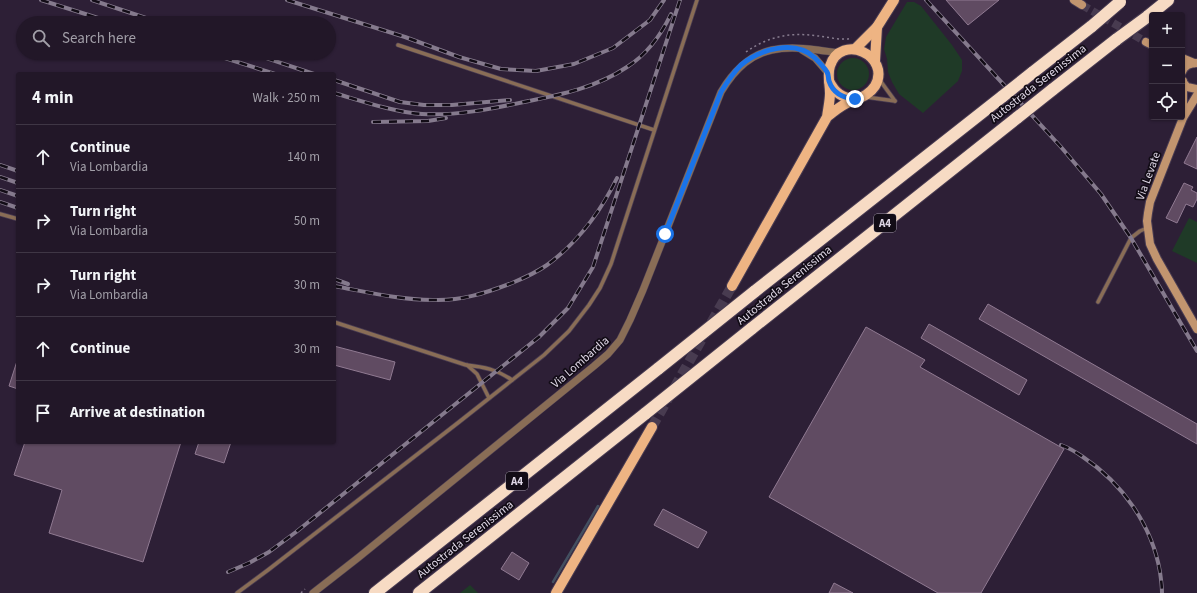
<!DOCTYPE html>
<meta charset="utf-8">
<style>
body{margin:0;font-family:"Source Sans 3",sans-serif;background:#2a2030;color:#f1f3f6}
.controls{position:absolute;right:12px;top:12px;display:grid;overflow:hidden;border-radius:4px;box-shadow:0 1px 3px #0004}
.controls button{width:36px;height:36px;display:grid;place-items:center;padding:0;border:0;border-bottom:1px solid #3f3645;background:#221728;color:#f1f3f6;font:20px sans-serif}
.stop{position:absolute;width:12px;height:12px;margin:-9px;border:3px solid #1a73e8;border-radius:50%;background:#fff}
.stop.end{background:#1a73e8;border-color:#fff;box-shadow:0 1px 4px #0008}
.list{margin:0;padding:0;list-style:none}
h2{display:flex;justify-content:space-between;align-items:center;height:52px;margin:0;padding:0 16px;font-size:17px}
h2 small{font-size:13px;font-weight:400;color:#a29fa8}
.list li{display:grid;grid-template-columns:26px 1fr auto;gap:12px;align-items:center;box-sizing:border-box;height:64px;padding:0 16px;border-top:1px solid #3f3645}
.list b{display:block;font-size:15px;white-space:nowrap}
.list p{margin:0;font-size:13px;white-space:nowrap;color:#a29fa8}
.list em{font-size:13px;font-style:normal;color:#a29fa8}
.icon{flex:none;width:22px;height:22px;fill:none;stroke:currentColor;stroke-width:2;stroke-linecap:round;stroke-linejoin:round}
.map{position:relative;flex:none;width:1197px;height:593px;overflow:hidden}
.search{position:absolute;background:#221728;box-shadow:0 1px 3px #0004;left:16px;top:16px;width:320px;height:44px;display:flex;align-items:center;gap:10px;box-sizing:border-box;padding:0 14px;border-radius:22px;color:#a29fa8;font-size:15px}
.panel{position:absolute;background:#221728;box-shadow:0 1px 3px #0004;left:16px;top:72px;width:320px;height:372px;border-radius:4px}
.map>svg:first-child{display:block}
</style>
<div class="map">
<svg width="1197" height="593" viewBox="0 0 1197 593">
<rect width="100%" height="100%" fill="#2d1f36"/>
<!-- green -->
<g fill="#1f3a27">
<polygon points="907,2 914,2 921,6 952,45 962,60 962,71 958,81 923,113 899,94 892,82 888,72 887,59 884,49 886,37"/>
<circle cx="853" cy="74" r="16"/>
<polygon points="1189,218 1197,222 1197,263 1172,251"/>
<polygon points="470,585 478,593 460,593"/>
</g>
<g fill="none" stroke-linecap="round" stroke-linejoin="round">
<!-- stream -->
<polyline stroke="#434f60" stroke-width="2.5" points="553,582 598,506"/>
</g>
<!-- building -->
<g fill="#604b62" stroke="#907a92">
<polygon points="946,0 999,0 968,25"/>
<polygon points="1197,137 1197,169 1184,163"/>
<polygon points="1184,183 1193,187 1191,190 1197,193 1197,199 1193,207 1186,204 1177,223 1166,218"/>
<polygon points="988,304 1197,424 1197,444 979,319"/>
<polygon points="929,324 1027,380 1019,395 921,338"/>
<polygon points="866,327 925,360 920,367 1064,449 981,593 938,593 769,497"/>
<polygon points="334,346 395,362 390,380 334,365"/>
<polygon points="18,358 18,389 9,386"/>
<polygon points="25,442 181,442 143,562 49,533 62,490 14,475"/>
<polygon points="199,442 231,442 224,463 195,454"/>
<polygon points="663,509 707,532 698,548 654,525"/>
<polygon points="512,552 529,563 519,580 501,569"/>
<polygon points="834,583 853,593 829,593"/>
</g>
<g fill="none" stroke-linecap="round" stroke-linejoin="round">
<!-- secondary-tunnel -->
<polyline stroke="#483b50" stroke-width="8" stroke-dasharray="8 4" stroke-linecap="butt" points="1082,5 1146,42"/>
<!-- primary-tunnel -->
<polyline stroke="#483b50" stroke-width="10" stroke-dasharray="10 5" stroke-linecap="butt" points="652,427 732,286"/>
<!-- lane casing -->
<g stroke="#493c52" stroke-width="5">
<g id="lane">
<polyline points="398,45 654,130"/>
<polyline points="879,79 895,101"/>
<polyline points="866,97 895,101"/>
<polyline points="0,214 18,219"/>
<polyline points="1098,302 1131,238 1140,231 1147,228"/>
<path d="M334 322 466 365C484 367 496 369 512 380"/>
<polyline points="467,365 477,374 489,398"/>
<polyline points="237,593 268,570 459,422 544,355 569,331 589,305 600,288 611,264 697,0"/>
</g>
</g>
<!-- street casing -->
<g stroke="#493c52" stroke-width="8">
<g id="street">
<polyline points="802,50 815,58 828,73"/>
<path d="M313 593 359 557 594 366 608 354 620 340 630 320 643 290 721 92C752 40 786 45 840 53"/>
</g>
</g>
<!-- secondary casing -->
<g stroke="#493c52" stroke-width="10">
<g id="secondary">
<polyline points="1074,0 1082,5"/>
<polyline points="1146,42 1152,45"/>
<polyline points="1182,58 1194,63"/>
<path d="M1182 72C1184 66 1190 63 1197 63"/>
<polyline points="1182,81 1187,87 1197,89"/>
<polyline points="1183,81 1183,117"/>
<polyline points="1197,95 1183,118 1170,151 1150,202 1148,213 1147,221 1150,244 1157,259 1197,329"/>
</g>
</g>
<!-- primary casing -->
<g stroke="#493c52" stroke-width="12">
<g id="primary">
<polyline points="855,49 877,27 894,0"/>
<polyline points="875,61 877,27"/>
<path d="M829 81C835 93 842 98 855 99"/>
<path d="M732 286 827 117C833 112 839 107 847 103 857 98 868 97 875 86 892 56 841 32 830 66 827 75 830 84 830 93 830 101 828 109 827 117"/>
<polyline points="556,593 652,427"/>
</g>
</g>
<!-- highway casing -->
<g stroke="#493c52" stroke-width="14">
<g id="highway">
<polyline points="1147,17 1168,0"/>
<polyline points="1032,73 1092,26"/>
<polyline points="1052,90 1117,39"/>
<polyline points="754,292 1003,96"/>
<polyline points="751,329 1018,117"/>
<polyline points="375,593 659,368"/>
<polyline points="419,593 646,413"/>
</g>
</g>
<!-- path -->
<g stroke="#877c8f" stroke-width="1.5" stroke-dasharray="2 3" stroke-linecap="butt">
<path d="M746 52C768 36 792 32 818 36 829 37 841 41 852 38"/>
<polyline points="301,593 305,589"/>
</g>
<!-- lane -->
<use href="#lane" stroke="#896d56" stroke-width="3.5"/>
<!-- street -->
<use href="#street" stroke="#896d56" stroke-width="7"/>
<!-- secondary -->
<use href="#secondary" stroke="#c2956f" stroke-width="8"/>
<!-- primary -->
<use href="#primary" stroke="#eeb483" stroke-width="10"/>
<!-- highway -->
<use href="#highway" stroke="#f7dbc4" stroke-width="12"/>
<!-- rail casing -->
<g stroke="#857a8d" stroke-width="4">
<g id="rail">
<polyline points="41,0 114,23"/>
<polyline points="92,0 161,23"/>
<polyline points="287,0 405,37 459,57 501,69 536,71 574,64 613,48 650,20 664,0"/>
<polyline points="926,0 1061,147 1101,194 1131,238 1197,351"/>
<polyline points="209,53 275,74"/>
<polyline points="251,53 314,74"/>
<polyline points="334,80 400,102 424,105 452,105 510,100"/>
<path d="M334 93C362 101 393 112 422 114 456 116 491 109 524 102 559 95 596 88 627 67 646 55 661 35 671 14"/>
<polyline points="373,122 428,121 446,118"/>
<polyline points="0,165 18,171"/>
<polyline points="0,177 18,183"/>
<polyline points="0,190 18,196"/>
<polyline points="0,202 18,208"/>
<polyline points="334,279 348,284"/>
<path d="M334 286C367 292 399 300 433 300 461 301 486 293 512 283 524 278 537 272 547 265 577 243 601 211 617 178"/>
<path d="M1061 445C1069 448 1076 452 1083 457 1122 483 1152 525 1160 572 1161 579 1162 586 1162 593"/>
<polyline points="228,572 249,563 269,552 296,532 539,337 568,308 593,267 680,0"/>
</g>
</g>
<!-- rail -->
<use href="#rail" stroke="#120c16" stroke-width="2.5" stroke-dasharray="8" stroke-linecap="butt"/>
<!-- highway-bridge casing -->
<g stroke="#493c52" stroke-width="14" stroke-linecap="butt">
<g id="highway-bridge">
<polyline points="1092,26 1120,2"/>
<polyline points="1117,39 1147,17"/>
<polyline points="1003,96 1032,73"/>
<polyline points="1018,117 1052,90"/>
<polyline points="659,368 754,292"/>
<polyline points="646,413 751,329"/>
</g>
</g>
<!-- highway-bridge -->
<use href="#highway-bridge" stroke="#f7dbc4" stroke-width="12"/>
</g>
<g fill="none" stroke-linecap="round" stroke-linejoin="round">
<!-- route -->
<path stroke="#1a73e8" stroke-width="5" d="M665 234 721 92C727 82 733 73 741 65 760 49 795 39 815 58 819 62 824 67 827 72 829 75 828 78 829 81 833 93 843 98 855 99"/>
</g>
<g text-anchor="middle" stroke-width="3.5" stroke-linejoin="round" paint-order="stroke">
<!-- shield labels -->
<g fill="#120c16" stroke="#a29aa8" stroke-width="1">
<rect x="874" y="214" width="22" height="18" rx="3"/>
<rect x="506" y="472" width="22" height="18" rx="3"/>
</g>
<g font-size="11" font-weight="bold" fill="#dfd7e6">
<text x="885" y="227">A4</text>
<text x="517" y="485">A4</text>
</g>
<!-- street labels -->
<g font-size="12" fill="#dfd7e6" stroke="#120c16">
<text transform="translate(1038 83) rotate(-38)" y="4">Autostrada Serenissima</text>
<text transform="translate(1148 176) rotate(-70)" y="4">Via Levate</text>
<text transform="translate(784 285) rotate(-39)" y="4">Autostrada Serenissima</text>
<text transform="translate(580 362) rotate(-41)" y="4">Via Lombardia</text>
<text transform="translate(465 539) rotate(-38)" y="4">Autostrada Serenissima</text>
</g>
</g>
</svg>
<div class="controls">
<button>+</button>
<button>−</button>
<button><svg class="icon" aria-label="locate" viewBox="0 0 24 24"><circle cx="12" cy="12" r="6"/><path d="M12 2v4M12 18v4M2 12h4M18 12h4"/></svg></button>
</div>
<div class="stop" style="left:665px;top:234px"></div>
<div class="stop end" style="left:855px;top:99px"></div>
<div class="search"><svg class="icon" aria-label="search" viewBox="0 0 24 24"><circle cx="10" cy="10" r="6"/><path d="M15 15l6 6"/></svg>Search here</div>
<section class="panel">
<h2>4 min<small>Walk · 250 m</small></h2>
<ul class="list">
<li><svg class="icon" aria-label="ahead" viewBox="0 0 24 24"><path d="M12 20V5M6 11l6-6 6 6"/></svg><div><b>Continue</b><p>Via Lombardia</p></div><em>140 m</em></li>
<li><svg class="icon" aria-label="right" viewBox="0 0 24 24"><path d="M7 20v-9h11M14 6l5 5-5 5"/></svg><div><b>Turn right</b><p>Via Lombardia</p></div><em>50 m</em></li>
<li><svg class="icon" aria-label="right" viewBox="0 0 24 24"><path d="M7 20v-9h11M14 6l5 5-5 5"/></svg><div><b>Turn right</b><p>Via Lombardia</p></div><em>30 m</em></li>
<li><svg class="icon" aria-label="ahead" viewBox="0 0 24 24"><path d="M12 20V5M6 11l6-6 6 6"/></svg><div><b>Continue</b></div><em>30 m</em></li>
<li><svg class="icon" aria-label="arrive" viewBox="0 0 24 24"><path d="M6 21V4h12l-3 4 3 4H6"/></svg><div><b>Arrive at destination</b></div></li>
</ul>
</section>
</div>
